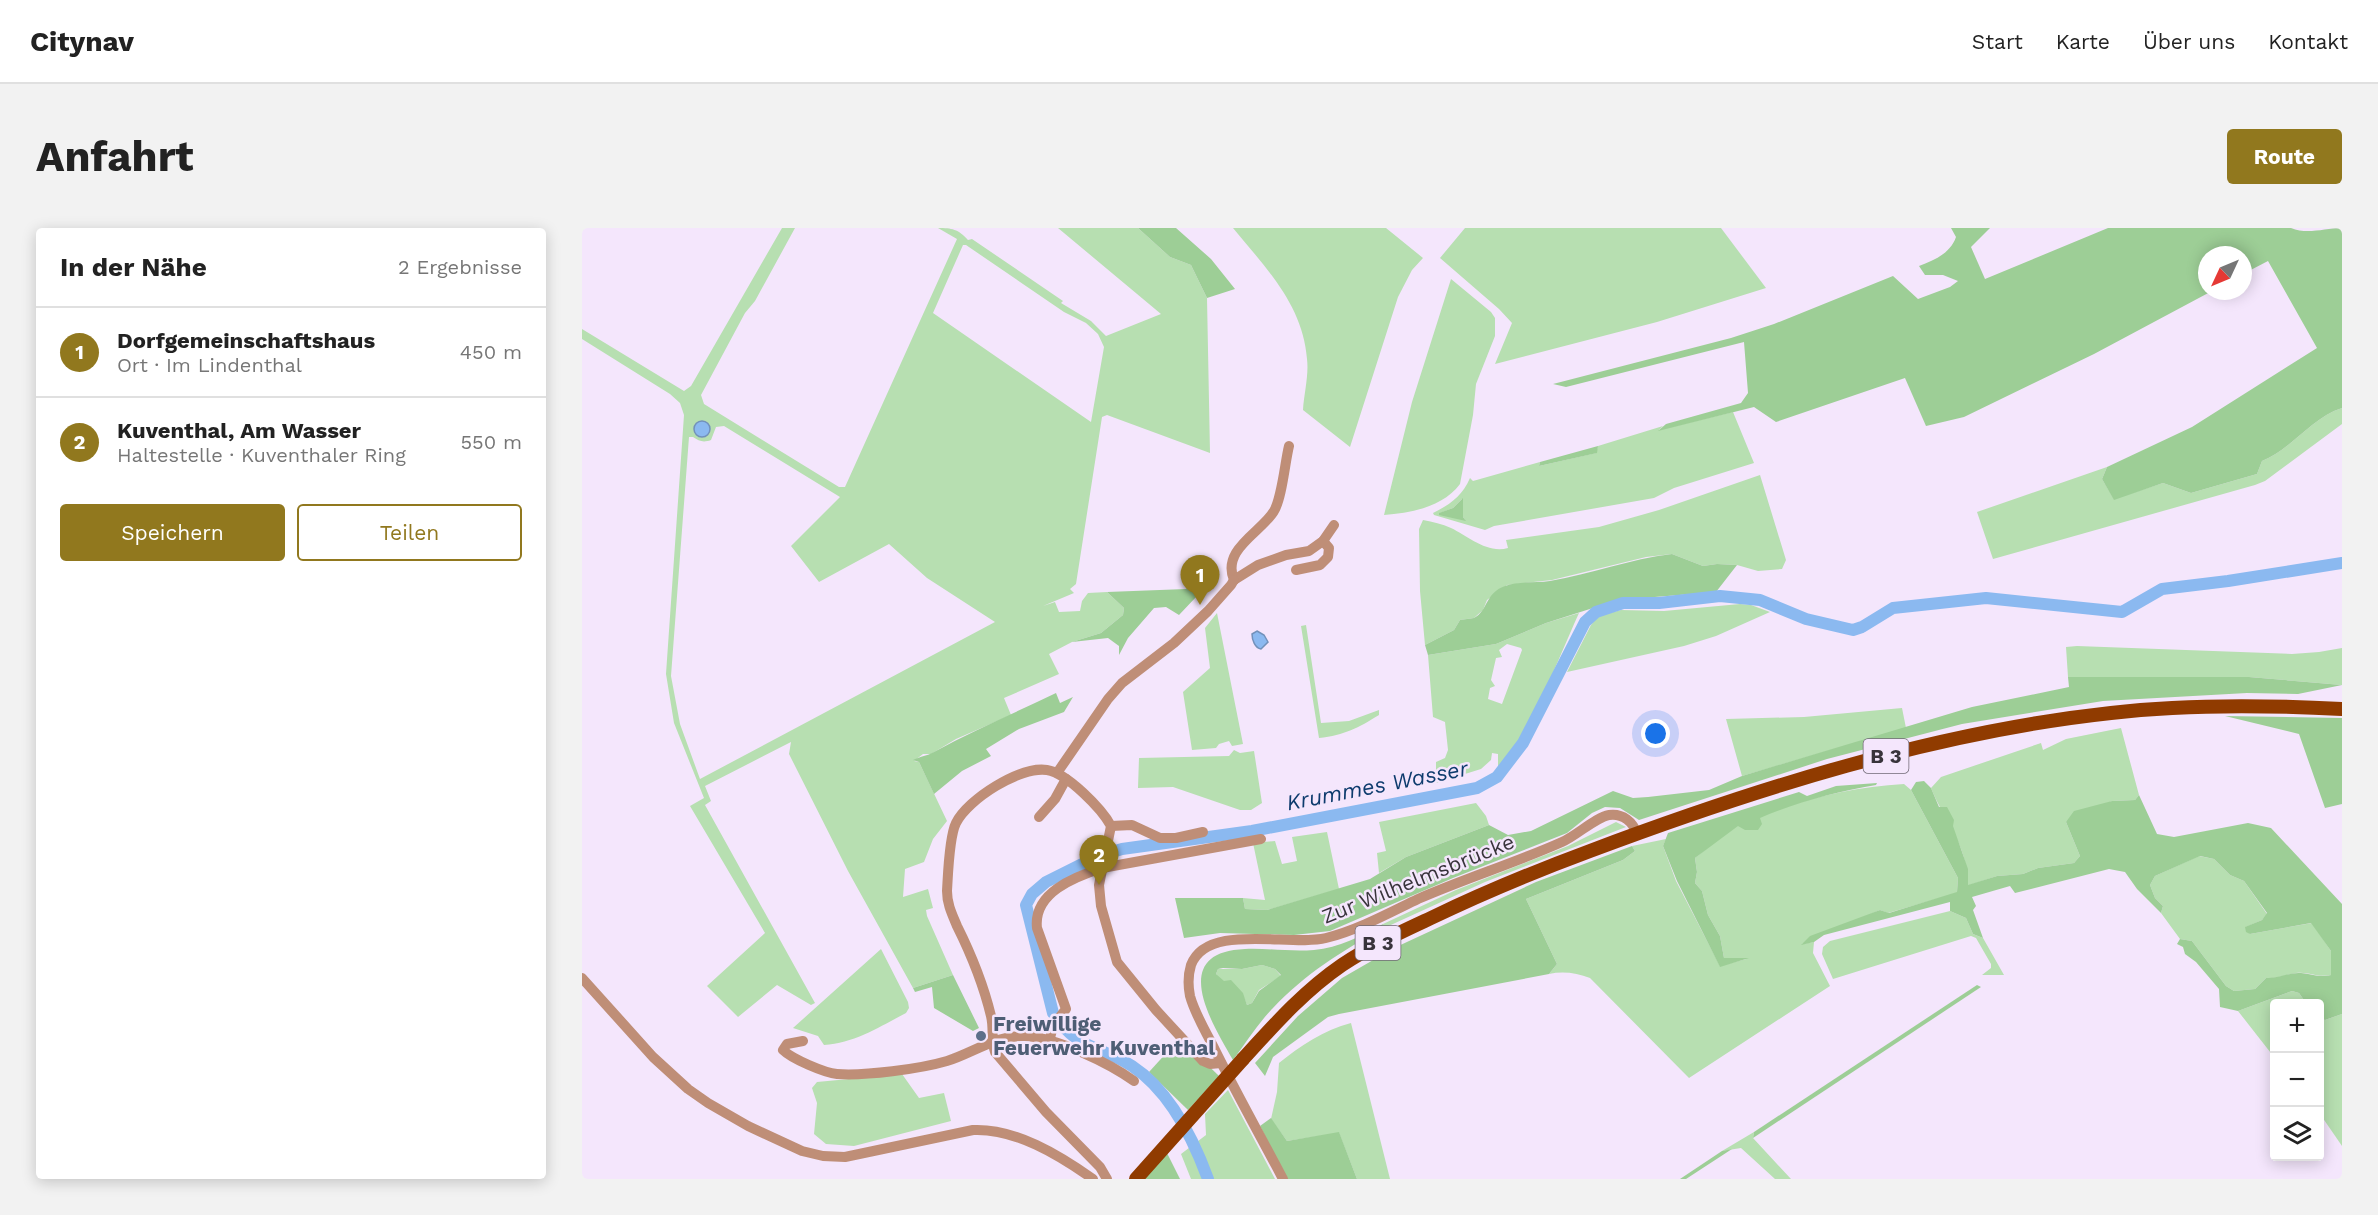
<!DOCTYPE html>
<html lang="de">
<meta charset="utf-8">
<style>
body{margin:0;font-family:"Work Sans",sans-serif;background:#f2f2f2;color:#222}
.controls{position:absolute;right:18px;bottom:18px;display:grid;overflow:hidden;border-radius:6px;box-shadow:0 3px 15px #0003}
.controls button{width:54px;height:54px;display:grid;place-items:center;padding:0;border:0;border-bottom:2px solid #e0e0e0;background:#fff;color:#222;font:30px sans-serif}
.compass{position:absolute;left:1616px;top:18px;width:54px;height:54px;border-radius:50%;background:#fff;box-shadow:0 3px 15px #0003;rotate:226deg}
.you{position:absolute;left:1074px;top:506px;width:21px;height:21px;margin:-15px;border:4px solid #fff;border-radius:50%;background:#1a73e8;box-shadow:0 0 0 9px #1a73e833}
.badge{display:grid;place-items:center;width:39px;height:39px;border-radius:50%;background:#91781e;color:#fff;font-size:20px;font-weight:700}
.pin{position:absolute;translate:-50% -50px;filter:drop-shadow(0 2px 3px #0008)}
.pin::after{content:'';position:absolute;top:32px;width:21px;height:18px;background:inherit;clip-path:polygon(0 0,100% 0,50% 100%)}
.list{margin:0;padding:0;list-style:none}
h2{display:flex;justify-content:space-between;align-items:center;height:78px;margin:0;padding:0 24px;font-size:26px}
h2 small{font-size:20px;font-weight:400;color:#767676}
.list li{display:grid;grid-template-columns:39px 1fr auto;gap:18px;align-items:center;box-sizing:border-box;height:90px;padding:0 24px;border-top:2px solid #e0e0e0}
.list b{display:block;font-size:22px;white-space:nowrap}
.list p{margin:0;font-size:20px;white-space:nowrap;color:#767676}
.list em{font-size:20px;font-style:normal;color:#767676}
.actions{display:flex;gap:12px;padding:18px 24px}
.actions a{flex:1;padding:14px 0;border:2px solid #91781e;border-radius:6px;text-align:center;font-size:21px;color:#91781e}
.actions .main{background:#91781e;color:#fff}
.icon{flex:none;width:33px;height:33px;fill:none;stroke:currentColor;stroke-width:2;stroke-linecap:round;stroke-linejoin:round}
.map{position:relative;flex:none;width:1760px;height:951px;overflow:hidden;border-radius:6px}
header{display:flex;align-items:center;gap:36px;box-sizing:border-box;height:84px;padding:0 30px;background:#fff;border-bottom:2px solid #e0e0e0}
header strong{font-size:28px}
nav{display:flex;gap:33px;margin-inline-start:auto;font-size:21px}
.intro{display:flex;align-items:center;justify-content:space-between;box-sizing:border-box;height:144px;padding:0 36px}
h1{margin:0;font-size:42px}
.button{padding:15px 27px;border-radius:6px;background:#91781e;color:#fff;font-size:21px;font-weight:700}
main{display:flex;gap:36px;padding:0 36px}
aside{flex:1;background:#fff;border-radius:6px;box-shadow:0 3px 15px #0003}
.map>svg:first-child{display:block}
</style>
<header>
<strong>Citynav</strong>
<nav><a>Start</a><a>Karte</a><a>Über uns</a><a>Kontakt</a></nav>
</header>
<div class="intro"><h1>Anfahrt</h1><a class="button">Route</a></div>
<main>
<aside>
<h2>In der Nähe<small>2 Ergebnisse</small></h2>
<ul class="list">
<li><span class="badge">1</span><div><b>Dorfgemeinschaftshaus</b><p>Ort · Im Lindenthal</p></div><em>450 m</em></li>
<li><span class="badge">2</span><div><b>Kuventhal, Am Wasser</b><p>Haltestelle · Kuventhaler Ring</p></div><em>550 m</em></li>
</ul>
<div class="actions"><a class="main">Speichern</a><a>Teilen</a></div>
</aside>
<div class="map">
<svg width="1760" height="951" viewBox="0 0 1760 951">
<rect width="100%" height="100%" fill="#f4e6fc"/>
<!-- green -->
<g fill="#b7dfb1" fill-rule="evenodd">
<path d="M200 0H213L173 73 163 85 119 167 122 176 257 259H263L375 11 356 0C370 0 376 1 386 12L390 11 481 73 479 75 509 93 524 108 579 86 476 0H556L588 29 609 37 625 70 628 225 525 187 520 189 494 356 488 361 492 365 461 378 473 374 477 384 498 383 500 373 506 365 525 364 542 380 541 387 519 405 490 414 467 426 477 446 422 470 429 487 374 511 349 526H341L332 533 337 534 365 593 351 611 342 634 323 641 321 669 346 661 351 680 344 682 345 688 371 747 331 760 266 643 207 526 209 514 123 558 129 573 123 577 233 775 229 777 195 757 156 789 125 758 183 705 108 578 122 570 92 495 84 446 102 187 98 175 88 166 0 111V101L102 163 109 158ZM381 17H384L482 84 504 95 516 106 522 119 509 194 351 85ZM142 198 258 269 209 318 237 354 307 316 345 350 413 394 118 551 98 496 89 448 107 209H111C117 213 121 215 129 212L134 199Z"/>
<path d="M651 0H804L841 30 830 42 816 69 768 219 721 182C722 166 727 147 725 131 721 77 683 39 651 0Z"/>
<polygon points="883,0 1139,0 1184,60 1075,94 913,136 930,95 917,81 858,30"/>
<path d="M869 51 909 84 913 90V108L894 156 891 187 878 256C861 279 829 285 802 287L830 174Z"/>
<path d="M1760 180V196L1683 253 1673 257 1411 331 1395 284 1525 239 1520 251 1532 271 1581 255 1609 265 1675 246 1680 233C1710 221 1729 190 1760 180Z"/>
<path d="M1151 184 1172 235 1092 260 1072 270 912 298 903 302 852 287 851 285C869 276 880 268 888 250L891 253 958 234 957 238 1014 225 1016 218 1081 198 1077 202ZM880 271 881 289 883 292 858 285 871 280Z"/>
<path d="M1178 247 1204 332 1200 341 1176 343 1155 337 1135 336 1121 338 1090 326 1064 329 970 352 925 357 905 372 901 382 892 390 878 392 872 402 843 417 838 363 837 301 841 292C851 294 860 296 869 300 886 308 905 326 926 320L924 312 1017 299 1077 282Z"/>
<polygon points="1158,376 1169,377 1188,384 1134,408 1102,418 985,444 1009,397 1016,388 1039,382 1082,383"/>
<polygon points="635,385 661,516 650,518 647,513 637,516 634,520 610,522 601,464 628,440 623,400"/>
<path d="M997 385C980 422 944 516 916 539V526L910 525 909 532 899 541 854 555V534L863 530 866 522 863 494 851 489 846 427 914 416 964 395ZM925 416 939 420 940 422 920 476 906 471 908 460 913 458 909 452 914 430 920 429 917 422Z"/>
<path d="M724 397 739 495 767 493 797 482V487C776 500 763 507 737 510L719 398Z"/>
<polygon points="1495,418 1710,426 1737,424 1760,420 1760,457 1667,449 1486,449 1484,419"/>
<polygon points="1320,480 1324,500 1160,548 1144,491 1222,489"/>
<path d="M1539 500 1557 567 1553 572 1530 573 1484 594 1498 628 1492 635 1456 640 1441 646 1415 648 1385 658C1388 620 1362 593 1349 560L1359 549 1459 515 1461 522 1484 511Z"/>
<polygon points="652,522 658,525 672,523 680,575 669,582 658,582 591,559 556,560 557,530 647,528"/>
<path d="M1322 556 1329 562 1376 650 1375 665 1306 685 1298 682 1220 716 1232 714 1231 725 1248 758 1107 850 1008 750C995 745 981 743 967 746L975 736 944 671 1041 632 1053 623 1050 618 1084 611 1081 618 1094 653 1138 738 1164 731 1142 730 1138 708 1126 687 1120 663 1113 655 1115 644 1113 630C1127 619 1142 604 1157 597 1208 574 1266 559 1322 556Z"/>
<polygon points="894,575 904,588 907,597 824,629 797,645 795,625 804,623 797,594"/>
<polygon points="1034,594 1044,599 903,654 800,701 801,696 874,662 986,618"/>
<polygon points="745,604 757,661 685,682 663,681 661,670 683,672 671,615 693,613 700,636 715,633 710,609"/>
<path d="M1617 628 1632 631 1648 647 1662 653 1685 686 1680 692 1664 699 1668 706 1730 695 1749 723V747C1736 750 1726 743 1714 745 1703 747 1695 751 1684 750L1673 761 1652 763 1644 758 1610 713 1598 711 1579 685 1581 678 1573 670 1568 657 1573 648Z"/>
<polygon points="1368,683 1384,690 1391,706 1401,710 1422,747 1400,747 1409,740 1409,736 1394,710 1389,708 1251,751 1240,726 1241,719 1248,713"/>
<path d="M299 721 326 774 327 780 324 785C297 799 273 815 242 817L236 808 211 800Z"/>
<path d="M680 737 693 741 699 748 677 762 670 775 665 777C657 752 643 761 634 746L636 741H660Z"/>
<polygon points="1710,763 1717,765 1724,775 1692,776 1692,829 1656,783"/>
<polygon points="1760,786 1760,918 1738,886 1738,790 1743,792"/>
<path d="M769 795 808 951H775L757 905 705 913 689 891 695 864 697 835C718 818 742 802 769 795Z"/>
<polygon points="320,846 337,870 362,865 369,893 272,918 244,916 232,906 235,875 230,860 235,854"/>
<polygon points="646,862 693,951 609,951 599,926 624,907 623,886"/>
<polygon points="1172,904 1171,910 1209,951 1193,951 1159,920 1140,923"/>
</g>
<!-- forest -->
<g fill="#9dce96" fill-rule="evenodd">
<polygon points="556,0 594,0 629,31 653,61 625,70 609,37 588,29"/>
<path d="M1369 0H1408L1389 19 1403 51 1526 0H1709C1726 7 1742 0 1760 0V180C1729 190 1710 221 1680 233L1675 246 1609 265 1581 255 1532 272 1520 251 1525 239 1610 199 1735 120 1686 33 1661 46V27H1625V63H1630L1512 126 1382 189 1344 198 1323 150 1194 194 1172 179 1076 203 1084 196 1159 175 1166 165 1162 114 984 159 971 156 1149 110 1192 96 1311 48 1336 71 1368 59 1376 53 1361 47H1343L1337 38C1352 32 1368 26 1374 9Z"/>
<polygon points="1016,218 1015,225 957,238 958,234"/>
<polygon points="881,270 881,289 884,293 857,287 857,285 871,280"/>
<path d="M1090 326 1121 338 1135 336 1155 337 1134 364 1036 372 964 395 914 416 846 427 843 417 872 402 878 392C882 391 888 391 892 390 906 383 903 365 923 358 936 353 954 355 968 353 1009 346 1048 331 1090 326Z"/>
<polygon points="632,345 632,350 597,387 584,379 572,380 546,410 537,427 537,418 526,410 490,414 519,405 541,387 542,380 525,364 604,361"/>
<polygon points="1486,449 1667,449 1760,457 1716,466 1665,465 1521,473 1380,496 1245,531 1057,592 1038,580 1023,579 1010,585 985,605 871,650 748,703 712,707 638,705 602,710 593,670 661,670 663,681 685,682 788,651 824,629 907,597 926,607 949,603 1031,563 1051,570 1066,569 1127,562 1160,548 1390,479 1487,459"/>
<path d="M474 465 478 475 491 469 482 484 437 501 404 521 409 528 380 543 352 566 337 534 331 532C339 528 345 528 352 524 392 502 433 485 474 465Z"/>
<polygon points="1643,488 1760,490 1760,576 1743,580 1717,506"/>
<path d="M1342 553 1349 560 1357 579H1365L1372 592 1371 598 1386 641V657L1415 648 1441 646 1456 640 1492 635 1498 628 1484 594 1492 583 1530 573 1553 572 1557 567 1575 606 1592 609 1666 595 1689 600 1760 676V786L1743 792 1738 790V776L1724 775 1717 765 1710 763 1656 783 1638 779 1637 761 1614 734 1603 726 1601 719 1595 716 1598 711 1610 713 1644 758 1652 763 1673 761 1684 750C1696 751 1707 744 1719 745 1730 746 1737 750 1749 747V723L1729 695 1668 706 1664 704 1663 699 1680 692 1685 685 1662 653 1648 647 1632 631 1618 628 1573 648 1568 657 1573 670 1581 678 1579 685 1555 661 1543 644 1527 641 1433 665 1428 658 1390 669 1394 678 1391 682 1401 710 1391 706 1384 690 1368 683V674L1242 707 1232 714 1219 717 1228 708 1298 682 1307 685 1375 664 1376 650 1329 562 1334 554Z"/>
<path d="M1295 555 1294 557C1254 564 1215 574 1178 590L1180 596 1176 602H1163L1156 598 1113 630 1115 644 1113 655 1120 663 1126 687 1138 708 1142 730H1167L1138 739 1095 653 1081 618 1086 605 1217 564 1225 568 1254 558Z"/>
<polygon points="1050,618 1053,623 1041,632 944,671 975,736 967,746 757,786 746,789 691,829 683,848 673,835 716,788 760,750 812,720 954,654"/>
<path d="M801 696 800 701C760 723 723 746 691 780 676 795 664 815 651 832 629 794 586 724 663 721 686 720 709 724 732 722 757 720 779 708 801 696ZM680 737 693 741 699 747 677 763 670 775 665 777 661 765 649 752 642 753 634 746 636 741 641 740 660 741Z"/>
<polygon points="371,747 397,800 391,803 352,780 350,759 333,764 331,760"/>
<polygon points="1395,757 1399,759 1171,910 1172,904"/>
<polygon points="598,810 637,848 606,882 567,844"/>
<polygon points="689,890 705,913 757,904 775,951 705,951 678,898"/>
<polygon points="1150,921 1104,951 1098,951 1140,923"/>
<polygon points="585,925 598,951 562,951"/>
</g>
<!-- water -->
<g fill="#8bb9f0" stroke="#7291ba" stroke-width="1.5">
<circle cx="120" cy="201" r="8"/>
<path d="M675 403 682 407 686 414 679 421C673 420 670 412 670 406Z"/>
</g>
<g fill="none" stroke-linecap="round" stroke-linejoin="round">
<!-- river -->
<path stroke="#8bb9f0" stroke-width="12" d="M626 951C611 910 588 863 550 838 517 817 496 823 471 785L444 677 450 666 464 654 514 629 540 621 670 603 895 560 915 549 941 515 1003 394 1014 384 1041 375H1077L1138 368 1178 372 1224 391 1271 402 1280 399 1311 380 1404 370 1540 384 1580 361 1646 353 1760 335"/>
<!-- minor -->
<g stroke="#bf8e77" stroke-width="10">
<polyline points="714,342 738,337 746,329 747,320 741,313"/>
<path d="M652 352C639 321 680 304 692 283 700 270 703 234 707 218"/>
<polyline points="652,352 676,337 704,327 727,323 741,313 752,297"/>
<polyline points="475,545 526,471 540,455 592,415 626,383 649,357 652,352"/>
<polyline points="457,589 473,571 484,551"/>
<polyline points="529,598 550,597 578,610 594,610 621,604"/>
<path d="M0 750 71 829 106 861 126 875 166 898 220 923 241 928 263 929 391 902C433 900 477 927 511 951"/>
<path d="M468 810 471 798 484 781 455 700C451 665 492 649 520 640L679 611"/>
<path d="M221 813 205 816 201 822C210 831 243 845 255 846 283 848 338 841 365 833 391 825 414 807 443 808 473 809 527 835 552 853"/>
<path d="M525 951 518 939 464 884 413 824C409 812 412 800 409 788 402 759 388 724 375 698 370 686 365 676 365 663 366 647 367 609 374 595 386 571 438 538 465 542 485 545 520 581 529 598L517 657 519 678 535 734 574 782 621 833 628 836 639 835"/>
<path d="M701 951C678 907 653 863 631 818 623 802 613 786 608 768 606 758 606 747 609 737 625 694 708 719 744 710 776 702 807 685 836 671 884 650 933 635 980 614 994 608 1014 589 1027 587 1041 585 1051 594 1055 606"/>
</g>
<!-- major -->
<path stroke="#903b00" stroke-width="14" d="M661 831C692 797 722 763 760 737 788 718 819 704 849 690 901 665 954 643 1008 623 1173 561 1353 504 1529 485 1605 476 1683 477 1760 481"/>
<!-- major-bridge -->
<polyline stroke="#903b00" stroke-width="14" points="554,951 661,831"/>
</g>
<!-- markers -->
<circle fill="#5c6f8a" stroke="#f4e6fc" stroke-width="2" cx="399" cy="808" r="6"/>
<g text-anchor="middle" stroke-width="5" stroke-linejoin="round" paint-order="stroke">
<!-- shield labels -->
<g fill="#f4e6fc" stroke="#706975" stroke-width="1.5">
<rect x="1281.5" y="511" width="45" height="34" rx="4.5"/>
<rect x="773.5" y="698" width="45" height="34" rx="4.5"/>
</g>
<g font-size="20" font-weight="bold" fill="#38333b">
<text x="1304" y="535">B 3</text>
<text x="796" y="722">B 3</text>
</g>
<!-- street labels -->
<g font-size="21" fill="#38333b" stroke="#f4e6fc">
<text transform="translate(836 651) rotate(-22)" y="7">Zur Wilhelmsbrücke</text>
</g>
<!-- service labels -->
<g font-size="21" font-weight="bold" fill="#4e5e75" stroke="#f4e6fc" text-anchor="start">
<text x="411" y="803">Freiwillige<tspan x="411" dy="24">Feuerwehr Kuventhal</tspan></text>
</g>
<!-- water labels -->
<g font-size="22" font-style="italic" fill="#0d3b6d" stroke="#f4e6fc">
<text transform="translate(795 557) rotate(-11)" y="8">Krummes Wasser</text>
</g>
</g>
</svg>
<div class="controls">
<button>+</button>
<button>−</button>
<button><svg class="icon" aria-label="layers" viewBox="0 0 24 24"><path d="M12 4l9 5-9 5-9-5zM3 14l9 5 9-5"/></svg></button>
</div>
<svg class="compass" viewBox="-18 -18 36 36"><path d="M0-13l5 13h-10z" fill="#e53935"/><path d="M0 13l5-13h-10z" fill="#767676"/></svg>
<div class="you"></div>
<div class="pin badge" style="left:618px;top:377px">1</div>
<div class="pin badge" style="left:517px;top:657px">2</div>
</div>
</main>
